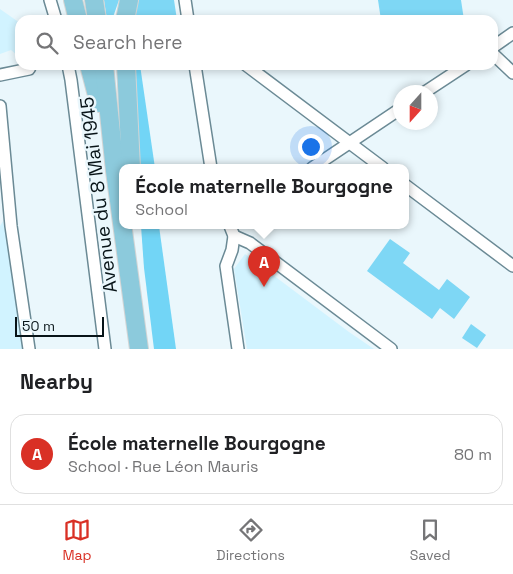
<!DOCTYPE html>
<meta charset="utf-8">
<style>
body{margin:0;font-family:"Space Grotesk",sans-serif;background:#f2f2f2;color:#202124}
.compass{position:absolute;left:393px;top:85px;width:45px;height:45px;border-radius:50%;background:#fff;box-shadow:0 2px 8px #0003;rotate:201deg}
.scale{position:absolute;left:15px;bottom:12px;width:89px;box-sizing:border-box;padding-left:5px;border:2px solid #081418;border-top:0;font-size:14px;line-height:18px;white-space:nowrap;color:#081418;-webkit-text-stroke:4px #eaf7fc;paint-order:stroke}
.you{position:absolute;left:310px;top:146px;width:18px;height:18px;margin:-12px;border:4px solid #fff;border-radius:50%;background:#1a73e8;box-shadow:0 0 0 8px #1a73e833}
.badge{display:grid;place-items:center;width:32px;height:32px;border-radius:50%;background:#d93025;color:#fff;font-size:16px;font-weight:700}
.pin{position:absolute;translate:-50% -41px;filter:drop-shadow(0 1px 2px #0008)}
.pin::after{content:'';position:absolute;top:26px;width:18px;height:15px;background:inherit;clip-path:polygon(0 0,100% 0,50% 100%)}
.popup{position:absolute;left:119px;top:164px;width:290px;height:65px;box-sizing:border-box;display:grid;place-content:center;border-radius:10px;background:#fff;filter:drop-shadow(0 1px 4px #0005);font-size:16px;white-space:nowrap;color:#757577}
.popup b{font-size:19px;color:#202124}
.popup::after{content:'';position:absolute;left:50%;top:100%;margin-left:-10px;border:10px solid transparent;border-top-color:#fff}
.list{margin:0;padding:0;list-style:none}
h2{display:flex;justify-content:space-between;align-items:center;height:65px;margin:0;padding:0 20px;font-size:21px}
h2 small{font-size:16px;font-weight:400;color:#757577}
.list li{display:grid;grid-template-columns:32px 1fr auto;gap:15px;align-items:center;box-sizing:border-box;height:80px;margin:0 10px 10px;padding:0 10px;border:1px solid #e0e0e0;border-radius:15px}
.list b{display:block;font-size:19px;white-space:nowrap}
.list p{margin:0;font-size:16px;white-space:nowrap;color:#757577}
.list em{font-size:16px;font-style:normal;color:#757577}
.icon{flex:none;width:28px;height:28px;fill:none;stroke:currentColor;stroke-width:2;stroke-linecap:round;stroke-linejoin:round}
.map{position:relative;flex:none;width:513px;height:349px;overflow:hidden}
.search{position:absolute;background:#fff;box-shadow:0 2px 8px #0003;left:15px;right:15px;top:15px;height:55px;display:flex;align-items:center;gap:12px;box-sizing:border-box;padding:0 18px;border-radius:15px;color:#757577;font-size:19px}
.sheet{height:155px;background:#fff}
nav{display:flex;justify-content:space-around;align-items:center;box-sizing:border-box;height:70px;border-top:1px solid #e0e0e0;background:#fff;font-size:14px;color:#757577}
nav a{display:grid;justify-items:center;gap:2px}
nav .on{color:#d93025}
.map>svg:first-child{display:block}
</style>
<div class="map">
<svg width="513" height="349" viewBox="0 0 513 349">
<rect width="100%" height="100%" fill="#eaf7fc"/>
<!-- built -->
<g fill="#d1f3ff">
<polygon points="0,9 20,23 20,50 17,55 11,50 0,54"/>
<polygon points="3,221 18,298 25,349 0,349 0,226"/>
<polygon points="245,254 349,332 374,349 247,349 234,269"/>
</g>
<!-- green -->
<g fill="#7ed7f5">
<polygon points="104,0 119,0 112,20 107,20"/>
<polygon points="138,0 174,0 177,20 131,20 134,8"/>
<polygon points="378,0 461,0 464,20 381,20"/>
<polygon points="390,239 410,253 403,263 439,290 447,279 470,297 454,319 440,308 432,319 367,271"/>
<polygon points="471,324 486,335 477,348 462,338"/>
</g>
<!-- forest -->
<g fill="#72d5f6">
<polygon points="134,65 140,65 155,168 138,168"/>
<polygon points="141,226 159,226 176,349 154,349 144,268"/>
</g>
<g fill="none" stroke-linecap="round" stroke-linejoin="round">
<!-- minor casing -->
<g stroke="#6b8a95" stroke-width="14">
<g id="minor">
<polyline points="50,0 56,20"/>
<polyline points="185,0 188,20"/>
<polyline points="493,47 513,33"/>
<polyline points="493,54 513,73"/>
<polyline points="68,65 71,80 105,349"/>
<polyline points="195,65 211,168"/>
<polyline points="246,65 383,168"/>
<polyline points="0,75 29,69 31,65"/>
<polyline points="425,92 466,65"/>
<polyline points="0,106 11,226 29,349"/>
<polyline points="312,168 400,109"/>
<polyline points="405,185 513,266"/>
<polyline points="230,226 234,236 232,250 226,266 238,349"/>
<polyline points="234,236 250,243 391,349"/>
</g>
</g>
<!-- primary casing -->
<g stroke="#d3d5d5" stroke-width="20">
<g id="primary">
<polyline points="73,0 78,20"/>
<polyline points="94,0 97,20"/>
<polyline points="125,20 129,0"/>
<polyline points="89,65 99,103"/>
<polyline points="104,65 115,171 139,349"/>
<polyline points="126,65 131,168"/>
</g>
</g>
<!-- minor -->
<use href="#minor" stroke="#fff" stroke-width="11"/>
<!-- primary -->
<use href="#primary" stroke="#8ccadc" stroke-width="18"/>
</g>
<g text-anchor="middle" stroke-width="5" stroke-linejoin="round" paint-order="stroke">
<!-- street labels -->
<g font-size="19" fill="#081418" stroke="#eaf7fc">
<text transform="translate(98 195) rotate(-97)" y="7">Avenue du 8 Mai 1945</text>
</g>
</g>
</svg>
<svg class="compass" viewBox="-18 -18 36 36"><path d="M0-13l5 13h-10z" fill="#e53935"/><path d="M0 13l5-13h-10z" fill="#757577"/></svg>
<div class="scale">50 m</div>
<div class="you"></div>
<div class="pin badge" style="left:264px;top:287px">A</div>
<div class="popup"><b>École maternelle Bourgogne</b>School</div>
<div class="search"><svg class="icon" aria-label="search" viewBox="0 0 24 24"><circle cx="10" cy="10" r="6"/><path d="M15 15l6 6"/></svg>Search here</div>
</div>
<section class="sheet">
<h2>Nearby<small></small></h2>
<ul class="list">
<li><span class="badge">A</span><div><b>École maternelle Bourgogne</b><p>School · Rue Léon Mauris</p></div><em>80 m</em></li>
</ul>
</section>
<nav>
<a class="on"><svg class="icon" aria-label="map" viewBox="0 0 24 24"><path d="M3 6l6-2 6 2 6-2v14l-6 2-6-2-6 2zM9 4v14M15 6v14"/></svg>Map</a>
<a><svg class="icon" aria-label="directions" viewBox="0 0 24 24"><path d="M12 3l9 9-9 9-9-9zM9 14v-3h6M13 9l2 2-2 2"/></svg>Directions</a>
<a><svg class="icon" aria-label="saved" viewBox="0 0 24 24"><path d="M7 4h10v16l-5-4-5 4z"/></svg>Saved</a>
</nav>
